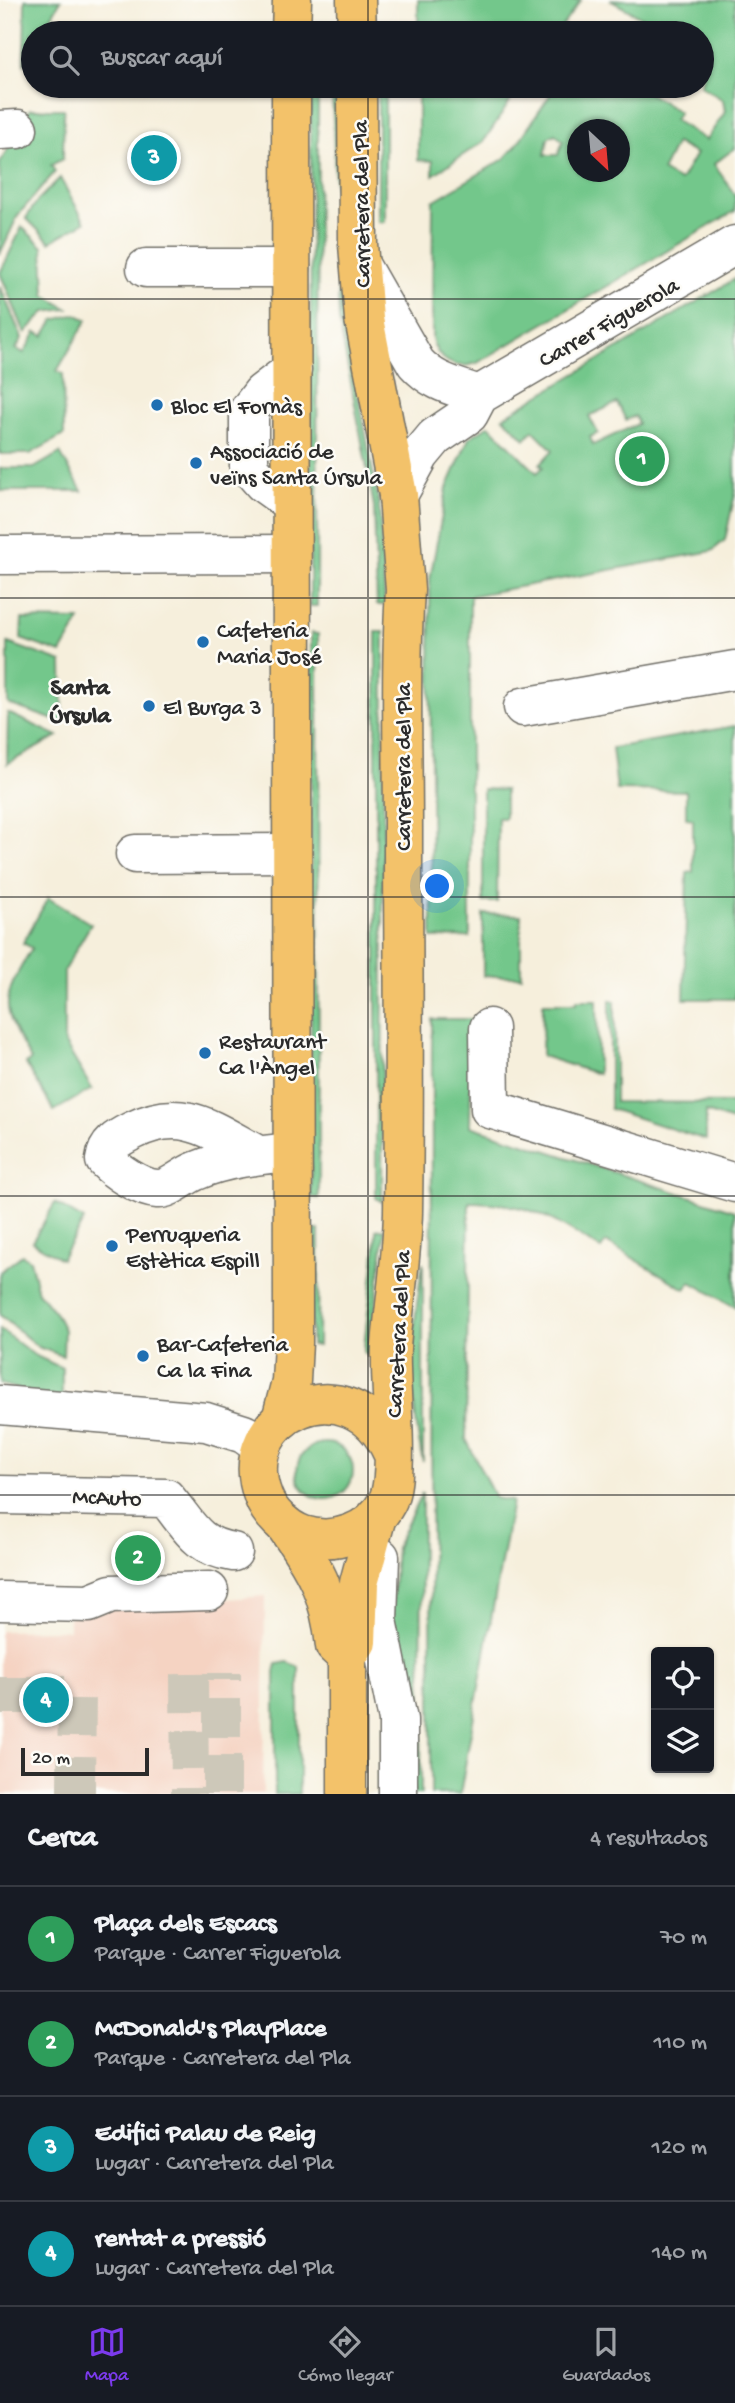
<!DOCTYPE html>
<html lang="es">
<meta charset="utf-8">
<style>
body{margin:0;font-family:"Gochi Hand",sans-serif;background:#242831;color:#f1f3f6}
.controls{position:absolute;right:21px;bottom:21px;display:grid;overflow:hidden;border-radius:7px;box-shadow:0 2px 5px #0004}
.controls button{width:63px;height:63px;display:grid;place-items:center;padding:0;border:0;border-bottom:2px solid #363941;background:#171b24;color:#f1f3f6;font:35px sans-serif}
.compass{position:absolute;left:567px;top:119px;width:63px;height:63px;border-radius:50%;background:#171b24;box-shadow:0 2px 5px #0004;rotate:154deg}
.scale{position:absolute;left:21px;bottom:18px;width:128px;box-sizing:border-box;padding-left:7px;border:4px solid #2b2b2b;border-top:0;font-size:19px;line-height:24px;white-space:nowrap;color:#2b2b2b;-webkit-text-stroke:5px #fdfcf7;paint-order:stroke}
.you{position:absolute;left:438px;top:887px;width:24px;height:24px;margin:-18px;border:5px solid #fff;border-radius:50%;background:#1a73e8;box-shadow:0 0 0 10px #1a73e833}
.badge{display:grid;place-items:center;width:46px;height:46px;border-radius:50%;background:#7c3aed;color:#fff;font-size:23px;font-weight:700}
.pin{position:absolute;translate:-50% -50%;border:4px solid #fff;box-shadow:0 2px 7px #0006}
.list{margin:0;padding:0;list-style:none}
h2{display:flex;justify-content:space-between;align-items:center;height:91px;margin:0;padding:0 28px;font-size:30px}
h2 small{font-size:23px;font-weight:400;color:#9ea1a6}
.list li{display:grid;grid-template-columns:46px 1fr auto;gap:21px;align-items:center;box-sizing:border-box;height:105px;padding:0 28px;border-top:2px solid #363941}
.list b{display:block;font-size:26px;white-space:nowrap}
.list p{margin:0;font-size:23px;white-space:nowrap;color:#9ea1a6}
.list em{font-size:23px;font-style:normal;color:#9ea1a6}
.icon{flex:none;width:38px;height:38px;fill:none;stroke:currentColor;stroke-width:2;stroke-linecap:round;stroke-linejoin:round}
.map{position:relative;flex:none;width:735px;height:1794px;overflow:hidden}
.search{position:absolute;background:#171b24;box-shadow:0 2px 5px #0004;left:21px;right:21px;top:21px;height:77px;display:flex;align-items:center;gap:18px;box-sizing:border-box;padding:0 24px;border-radius:38px;color:#9ea1a6;font-size:26px}
.sheet{height:511px;background:#171b24}
nav{display:flex;justify-content:space-around;align-items:center;box-sizing:border-box;height:98px;border-top:2px solid #363941;background:#171b24;font-size:19px;color:#9ea1a6}
nav a{display:grid;justify-items:center;gap:4px}
nav .on{color:#7c3aed}
.map>svg:first-child{display:block}
</style>
<div class="map">
<svg width="735" height="1794" viewBox="0 0 735 1794">
<rect width="100%" height="100%" fill="#fdfcf7"/>
<filter id="ink" filterUnits="userSpaceOnUse"><feTurbulence type="fractalNoise" baseFrequency=".0143" numOctaves="2"/><feDisplacementMap in="SourceGraphic" scale="14" xChannelSelector="R" yChannelSelector="G"/><feConvolveMatrix kernelMatrix="1 2 1 2 8 2 1 2 1" color-interpolation-filters="sRGB"/></filter>
<filter id="wash" filterUnits="userSpaceOnUse"><feTurbulence type="fractalNoise" baseFrequency=".00686" numOctaves="4" result="noise"/><feDisplacementMap in="SourceGraphic" scale="28" xChannelSelector="R" yChannelSelector="G"/><feGaussianBlur stdDeviation="1.57" result="paint"/><feColorMatrix in="noise" values="0 0 0 0 0 0 0 0 0 0 0 0 0 0 0 0 0 1.4 0 .05"/><feComposite in="paint" operator="in"/></filter>
<g filter="url(#wash)">
<rect width="100%" height="100%" fill="#f6efdc"/>
<!-- built -->
<polygon fill="#f5d3c2" points="265,1596 263,1794 0,1794 0,1631 69,1630 69,1616 109,1609"/>
<!-- green -->
<g fill="#73c78b" stroke="#4f795b" stroke-width="2" fill-rule="evenodd">
<polygon points="25,0 61,0 42,33 33,33 33,49 24,65"/>
<polygon points="418,0 581,0 557,33 418,33"/>
<path d="M610 0H735V148L714 164 735 195V211L477 363C456 371 436 360 432 338L433 201 504 159 516 146 556 86H637L679 112 674 120 706 140 725 112 723 100 701 86 704 67 702 33H644L650 22ZM578 130H620V172H578ZM555 134 563 141 558 155H545L548 138ZM676 143 696 154 680 181 662 171Z"/>
<polygon points="311,86 318,86 317,606 310,606"/>
<polygon points="332,86 339,86 341,280 347,335 379,504 385,605 377,605 374,506 339,320"/>
<rect x="378" y="86" width="7" height="136"/>
<polygon points="418,86 520,86 484,141 433,175 433,161 418,160"/>
<polygon points="30,109 64,109 63,159 51,165 55,172 18,215 0,254 0,163"/>
<polygon points="60,178 85,222 50,242 26,218 38,200"/>
<polygon points="22,227 43,247 45,295 68,309 45,312 25,333 0,273"/>
<path d="M735 279V494L725 540 712 551 470 596V937L432 938 430 579 447 488 469 438 489 425 537 473 543 467 540 464 553 450 533 430 525 439 503 417ZM617 403 626 420 635 416 638 424 593 445 590 437 598 433 589 416Z"/>
<polygon points="0,286 22,338 16,349 24,353 36,332 44,336 54,320 76,314 87,320 57,371 63,374 64,435 30,454 0,454"/>
<polygon points="60,453 82,491 0,491 0,468 34,468"/>
<polygon points="22,619 80,620 61,653 21,639"/>
<polygon points="376,632 384,632 382,1202 376,1198"/>
<polygon points="311,633 318,634 319,1198 311,1197"/>
<polygon points="8,643 62,662 63,723 8,704"/>
<polygon points="8,713 58,736 7,764"/>
<polygon points="735,726 735,999 684,999 687,873 693,872 693,819 686,818 686,791 617,790 612,748"/>
<polygon points="483,789 505,790 505,818 498,818 497,902 483,902"/>
<path d="M48 898 91 924 64 970V1042L92 1089 54 1111 26 1064 31 1060C0 1005 0 1002 32 948L23 943Z"/>
<polygon points="483,914 521,915 521,976 483,976"/>
<polygon points="577,1000 597,1000 598,1074 542,1056 543,1003 577,1003"/>
<polygon points="610,1000 615,1001 615,1102 735,1103 735,1122 706,1112 706,1140 610,1109"/>
<path d="M432 1019H472L470 1126 735 1211V1307L691 1282 685 1289 606 1242 601 1249C548 1217 533 1203 469 1202L466 1439 495 1498 512 1501 460 1794H431Z"/>
<polygon points="55,1203 84,1220 61,1259 32,1242"/>
<path d="M385 1229 372 1340V1355L364 1353C366 1312 376 1271 376 1230Z"/>
<polygon points="311,1230 319,1230 318,1346 311,1345"/>
<polygon points="22,1255 30,1260 38,1292 56,1314 64,1330 63,1356 38,1347 0,1315 0,1272"/>
<path d="M423 1262V1462C407 1385 411 1338 423 1262Z"/>
<polygon points="0,1329 34,1355 62,1368 62,1401 0,1384"/>
<circle cx="325" cy="1471" r="28"/>
<polygon points="422,1493 421,1794 414,1794 390,1643 396,1547"/>
<polygon points="287,1662 299,1667 299,1794 275,1794 275,1672 277,1664"/>
</g>
</g>
<g filter="url(#ink)">
<g fill="none" stroke-linecap="round" stroke-linejoin="round">
<!-- minor-tunnel -->
<g stroke="#cdc8b9" stroke-width="38" stroke-dasharray="38 19" stroke-linecap="butt">
<polyline points="189,1674 190,1794"/>
<polyline points="16,1677 16,1714"/>
<polyline points="46,1713 46,1676"/>
<polyline points="76,1794 77,1687"/>
<polyline points="222,1794 222,1673"/>
</g>
<!-- minor casing -->
<g stroke="#727069" stroke-width="41">
<g id="minor">
<polyline points="0,130 18,129"/>
<path d="M360 265 416 363C434 383 454 386 479 395"/>
<polyline points="146,268 291,268"/>
<polyline points="398,495 420,455 435,437 469,414 479,395 735,245"/>
<polyline points="291,503 263,483 249,467 249,410 262,393 292,370"/>
<polyline points="0,555 291,554"/>
<polyline points="523,707 735,670"/>
<polyline points="135,854 292,853"/>
<polyline points="489,1028 490,1109 735,1183"/>
<path d="M256 1154C211 1130 183 1105 132 1131 118 1138 107 1144 105 1160 116 1171 140 1188 157 1189 170 1190 184 1175 196 1171 226 1158 260 1155 292 1152"/>
<polyline points="0,1405 206,1422 244,1434 262,1447"/>
<path d="M0 1495 166 1498C189 1525 195 1546 233 1552"/>
<polyline points="380,1557 378,1620 398,1720 398,1794"/>
<polyline points="0,1601 89,1603 111,1594 209,1591"/>
</g>
</g>
<!-- major casing -->
<g stroke="#727069" stroke-width="41">
<g id="major">
<polyline points="356,0 357,33"/>
<polyline points="291,33 292,0"/>
<path d="M357 86 358 244 364 319 398 495 405 590C400 670 403 750 403 830 403 957 405 1085 403 1212 402 1258 394 1303 391 1348 389 1384 401 1476 387 1502 371 1532 335 1545 303 1535 286 1529 269 1513 263 1496 232 1414 350 1359 392 1452"/>
<polyline points="281,1420 291,1381 293,1343 291,86"/>
<path d="M284 1524C314 1566 330 1593 335 1646L347 1657"/>
<polyline points="347,1657 357,1642 359,1583 377,1516"/>
<polyline points="347,1794 347,1657"/>
</g>
</g>
<!-- minor -->
<use href="#minor" stroke="#fff" stroke-width="38"/>
<!-- major -->
<use href="#major" stroke="#f3c26a" stroke-width="38"/>
</g>
</g>
<!-- grid -->
<path fill="none" stroke="#2b2b2b" stroke-width="2" stroke-opacity="0.55" d="M368 0V33M368 86V1794M0 299H735M0 598H735M0 897H735M0 1196H735M0 1495H735"/>
<!-- markers -->
<g fill="#1f6fb2" stroke="#fdfcf7" stroke-width="2.5">
<circle cx="157" cy="405" r="7"/>
<circle cx="196" cy="463" r="7"/>
<circle cx="203" cy="642" r="7"/>
<circle cx="149" cy="706" r="7"/>
<circle cx="205" cy="1053" r="7"/>
<circle cx="112" cy="1246" r="7"/>
<circle cx="143" cy="1356" r="7"/>
</g>
<g text-anchor="middle" stroke-width="5" stroke-linejoin="round" paint-order="stroke">
<!-- street labels -->
<g font-size="23" fill="#2b2b2b" stroke="#fdfcf7">
<text transform="translate(360 204) rotate(-91)" y="8">Carretera del Pla</text>
<text transform="translate(608 321) rotate(-30)" y="8">Carrer Figuerola</text>
<text transform="translate(402 767) rotate(-90)" y="8">Carretera del Pla</text>
<text transform="translate(397 1334) rotate(-87)" y="8">Carretera del Pla</text>
<text transform="translate(107 1496) rotate(2)" y="8">McAuto</text>
</g>
<!-- poi labels -->
<g font-size="23" fill="#2b2b2b" stroke="#fdfcf7" text-anchor="start">
<text x="171" y="413">Bloc El Fornàs</text>
<text x="210" y="458">Associació de<tspan x="210" dy="26">veïns Santa Úrsula</tspan></text>
<text x="217" y="637">Cafeteria<tspan x="217" dy="26">Maria José</tspan></text>
<text x="163" y="714">El Burga 3</text>
<text x="219" y="1048">Restaurant<tspan x="219" dy="26">Ca l'Àngel</tspan></text>
<text x="126" y="1241">Perruqueria<tspan x="126" dy="26">Estètica Espill</tspan></text>
<text x="157" y="1351">Bar-Cafeteria<tspan x="157" dy="26">Ca la Fina</tspan></text>
</g>
<!-- neighbourhood labels -->
<g font-size="24" font-weight="bold" fill="#2b2b2b" stroke="#fdfcf7">
<text x="80" y="694">Santa<tspan x="80" dy="28">Úrsula</tspan></text>
</g>
</g>
</svg>
<div class="controls">
<button><svg class="icon" aria-label="locate" viewBox="0 0 24 24"><circle cx="12" cy="12" r="6"/><path d="M12 2v4M12 18v4M2 12h4M18 12h4"/></svg></button>
<button><svg class="icon" aria-label="layers" viewBox="0 0 24 24"><path d="M12 4l9 5-9 5-9-5zM3 14l9 5 9-5"/></svg></button>
</div>
<svg class="compass" viewBox="-18 -18 36 36"><path d="M0-13l5 13h-10z" fill="#e53935"/><path d="M0 13l5-13h-10z" fill="#9ea1a6"/></svg>
<div class="scale">20 m</div>
<div class="you"></div>
<div class="pin badge" style="left:642px;top:459px;background:#2e9e5b">1</div>
<div class="pin badge" style="left:138px;top:1558px;background:#2e9e5b">2</div>
<div class="pin badge" style="left:154px;top:158px;background:#0f9aa8">3</div>
<div class="pin badge" style="left:46px;top:1700px;background:#0f9aa8">4</div>
<div class="search"><svg class="icon" aria-label="search" viewBox="0 0 24 24"><circle cx="10" cy="10" r="6"/><path d="M15 15l6 6"/></svg>Buscar aquí</div>
</div>
<section class="sheet">
<h2>Cerca<small>4 resultados</small></h2>
<ul class="list">
<li><span class="badge" style="background:#2e9e5b">1</span><div><b>Plaça dels Escacs</b><p>Parque · Carrer Figuerola</p></div><em>70 m</em></li>
<li><span class="badge" style="background:#2e9e5b">2</span><div><b>McDonald's PlayPlace</b><p>Parque · Carretera del Pla</p></div><em>110 m</em></li>
<li><span class="badge" style="background:#0f9aa8">3</span><div><b>Edifici Palau de Reig</b><p>Lugar · Carretera del Pla</p></div><em>120 m</em></li>
<li><span class="badge" style="background:#0f9aa8">4</span><div><b>rentat a pressió</b><p>Lugar · Carretera del Pla</p></div><em>140 m</em></li>
</ul>
</section>
<nav>
<a class="on"><svg class="icon" aria-label="map" viewBox="0 0 24 24"><path d="M3 6l6-2 6 2 6-2v14l-6 2-6-2-6 2zM9 4v14M15 6v14"/></svg>Mapa</a>
<a><svg class="icon" aria-label="directions" viewBox="0 0 24 24"><path d="M12 3l9 9-9 9-9-9zM9 14v-3h6M13 9l2 2-2 2"/></svg>Cómo llegar</a>
<a><svg class="icon" aria-label="saved" viewBox="0 0 24 24"><path d="M7 4h10v16l-5-4-5 4z"/></svg>Guardados</a>
</nav>
